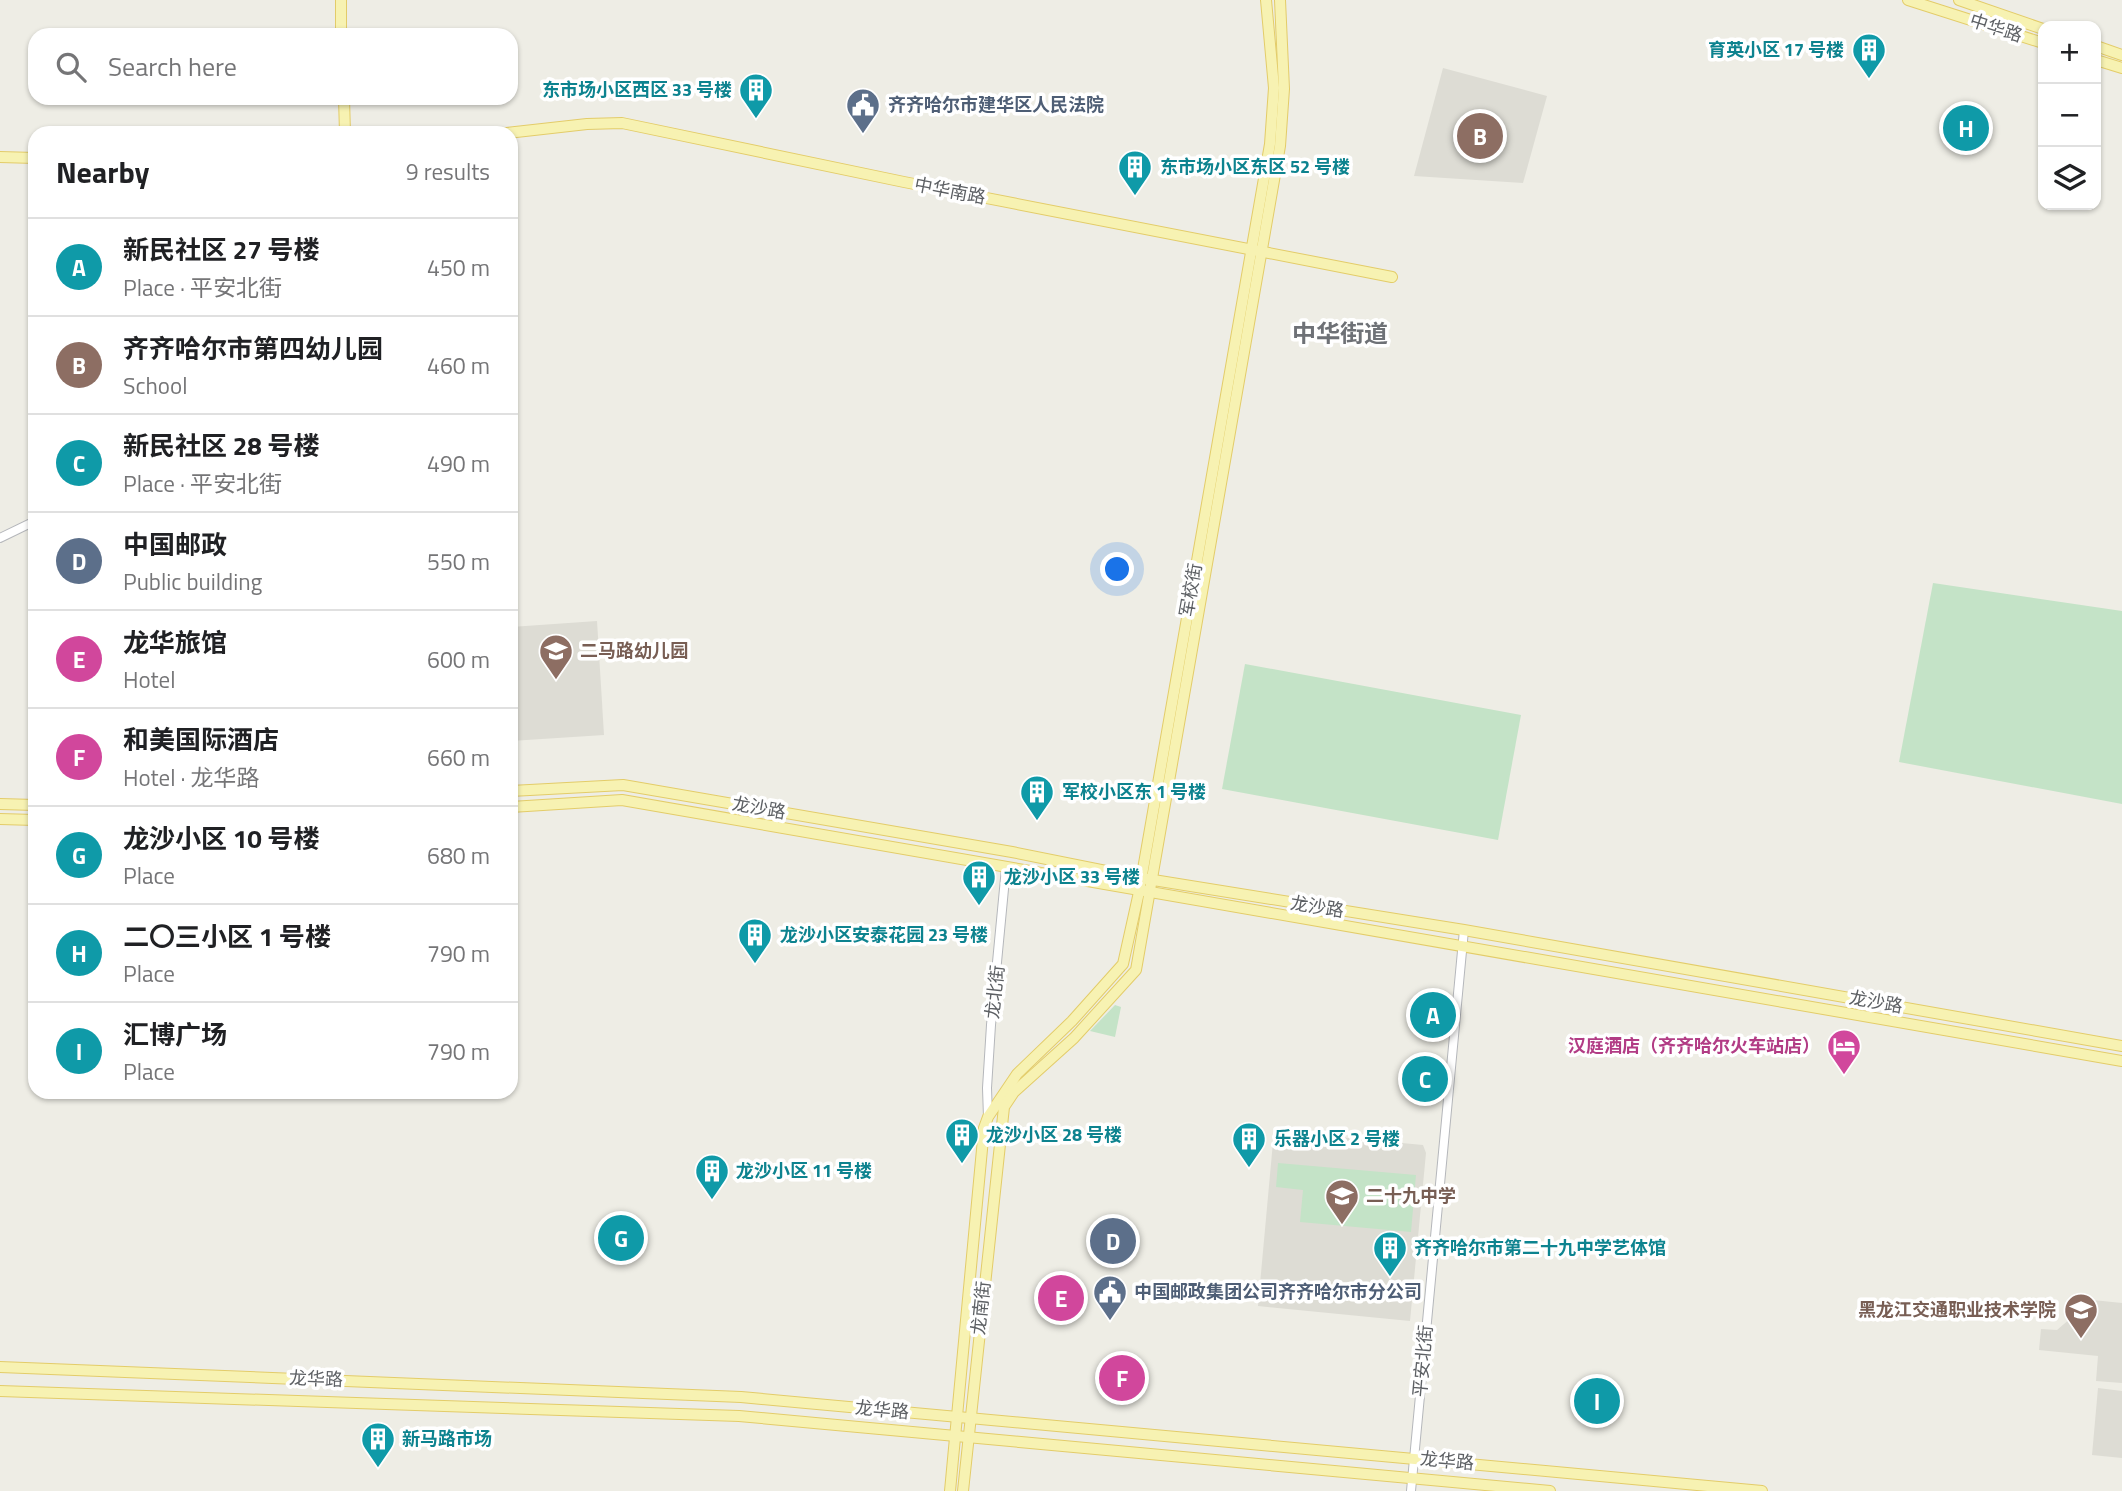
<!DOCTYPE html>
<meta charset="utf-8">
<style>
body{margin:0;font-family:"Titillium Web","Noto Sans SC",sans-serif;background:#f2f2f2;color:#202124}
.controls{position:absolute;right:21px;top:21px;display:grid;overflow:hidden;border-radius:14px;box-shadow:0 2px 5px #0004}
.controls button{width:63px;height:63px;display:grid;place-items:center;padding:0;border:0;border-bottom:2px solid #e0e0e0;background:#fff;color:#202124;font:35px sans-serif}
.you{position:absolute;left:1118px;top:570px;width:24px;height:24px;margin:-18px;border:5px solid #fff;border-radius:50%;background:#1a73e8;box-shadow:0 0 0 10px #1a73e833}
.badge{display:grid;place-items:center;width:46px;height:46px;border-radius:50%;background:#1a73e8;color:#fff;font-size:23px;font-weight:700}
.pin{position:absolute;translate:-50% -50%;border:4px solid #fff;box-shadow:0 2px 7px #0006}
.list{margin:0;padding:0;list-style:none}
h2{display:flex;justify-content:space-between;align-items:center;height:91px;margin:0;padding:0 28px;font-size:30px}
h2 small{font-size:23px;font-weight:400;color:#757577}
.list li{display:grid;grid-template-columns:46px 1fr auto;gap:21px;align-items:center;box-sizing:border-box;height:98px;padding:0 28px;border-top:2px solid #e0e0e0}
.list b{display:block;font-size:26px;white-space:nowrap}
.list p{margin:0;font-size:23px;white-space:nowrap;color:#757577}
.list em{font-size:23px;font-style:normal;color:#757577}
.icon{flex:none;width:38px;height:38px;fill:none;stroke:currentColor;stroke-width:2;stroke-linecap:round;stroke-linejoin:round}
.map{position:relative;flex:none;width:2122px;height:1491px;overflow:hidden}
.search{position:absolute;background:#fff;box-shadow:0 2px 5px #0004;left:28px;top:28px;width:490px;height:77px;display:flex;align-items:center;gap:18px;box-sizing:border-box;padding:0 24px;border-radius:21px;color:#757577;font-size:26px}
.panel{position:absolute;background:#fff;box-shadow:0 2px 5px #0004;left:28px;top:126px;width:490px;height:973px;border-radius:21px}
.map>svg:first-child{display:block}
</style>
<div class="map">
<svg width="2122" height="1491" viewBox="0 0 2122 1491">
<rect width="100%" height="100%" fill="#eeede5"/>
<!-- education -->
<g fill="#dddcd4">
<polygon points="1443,68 1547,96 1523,183 1414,176"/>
<polygon points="597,621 604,735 511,741 511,627"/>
<polygon points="1274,1131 1423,1145 1426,1153 1410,1321 1258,1306"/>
<polygon points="2073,1298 2122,1303 2122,1383 2096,1381 2098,1356 2039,1350 2041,1329 2057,1330 2071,1318"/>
<polygon points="2098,1388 2122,1391 2122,1458 2092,1455"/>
</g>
<!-- green -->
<g fill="#c4e3c7">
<polygon points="1933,583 2122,611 2122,804 1899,762"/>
<polygon points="1245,664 1521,715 1498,840 1222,789"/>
<polygon points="1115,1005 1121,1007 1115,1037 1090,1031"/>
<polygon points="1278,1163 1416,1175 1411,1232 1300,1222 1303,1190 1276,1187"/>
</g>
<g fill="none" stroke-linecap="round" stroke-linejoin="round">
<!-- minor casing -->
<g stroke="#b5b7bb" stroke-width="10">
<g id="minor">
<polyline points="0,538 35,521"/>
<polyline points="988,1117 987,1088 991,1025 1006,868"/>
<polyline points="1411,1491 1464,930"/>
</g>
</g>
<!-- major casing -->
<g stroke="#e3cc69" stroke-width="12">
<g id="major">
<polyline points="1908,0 2043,43"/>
<polyline points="1959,0 2043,29"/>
<polyline points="341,35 341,0"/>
<polyline points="2096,46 2122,55"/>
<polyline points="2096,60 2122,68"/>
<polyline points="344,98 345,133"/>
<polyline points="507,133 587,124 622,123 904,182 1392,277"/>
<polyline points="0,157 35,158"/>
<polyline points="511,791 623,785 1012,852 1141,878 1464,930 2122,1046"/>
<polyline points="0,804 35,805"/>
<polyline points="511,807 622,800 2122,1061"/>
<polyline points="0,819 35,820"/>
<polyline points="0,1367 741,1397 1762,1491"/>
<polyline points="0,1391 739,1416 1550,1491"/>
<polyline points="950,1491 984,1128 988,1117 1017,1074 1072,1021 1123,964 1139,892 1270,144 1274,88 1266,0"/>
<polyline points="963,1491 1004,1107 1014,1092 1074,1038 1136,970 1280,146 1284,89 1280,0"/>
</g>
</g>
<!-- minor -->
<use href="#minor" stroke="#fff" stroke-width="8"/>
<!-- major -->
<use href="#major" stroke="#f7f2b2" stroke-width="10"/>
</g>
<!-- icons -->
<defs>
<g id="building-pin" transform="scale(1.75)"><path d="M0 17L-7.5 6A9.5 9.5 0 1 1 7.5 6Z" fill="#0f9aa8" stroke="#fff"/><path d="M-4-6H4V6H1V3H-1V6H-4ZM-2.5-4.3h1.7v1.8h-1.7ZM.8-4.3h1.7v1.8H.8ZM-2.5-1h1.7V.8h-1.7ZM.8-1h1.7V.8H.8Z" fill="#fff"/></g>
<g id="civic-pin" transform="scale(1.75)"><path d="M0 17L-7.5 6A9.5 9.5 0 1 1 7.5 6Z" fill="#5c6f8a" stroke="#fff"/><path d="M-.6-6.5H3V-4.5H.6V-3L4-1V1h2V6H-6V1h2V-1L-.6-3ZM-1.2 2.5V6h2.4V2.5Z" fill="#fff"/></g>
<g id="school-pin" transform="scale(1.75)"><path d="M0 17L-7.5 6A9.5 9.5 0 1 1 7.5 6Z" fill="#8d6e63" stroke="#fff"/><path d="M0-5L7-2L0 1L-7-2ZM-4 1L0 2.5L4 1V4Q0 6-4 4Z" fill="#fff"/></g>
<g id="hotel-pin" transform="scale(1.75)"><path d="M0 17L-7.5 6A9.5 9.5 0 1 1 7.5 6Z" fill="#d1479c" stroke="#fff"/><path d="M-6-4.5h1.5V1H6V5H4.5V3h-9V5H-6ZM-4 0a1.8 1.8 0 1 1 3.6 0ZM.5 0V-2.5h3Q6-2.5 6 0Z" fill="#fff"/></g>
<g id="university-pin" transform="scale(1.75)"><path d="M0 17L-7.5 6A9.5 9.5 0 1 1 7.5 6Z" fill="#8d6e63" stroke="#fff"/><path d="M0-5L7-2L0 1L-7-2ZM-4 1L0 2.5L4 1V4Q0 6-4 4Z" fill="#fff"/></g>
</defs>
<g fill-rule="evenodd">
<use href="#building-pin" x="1869" y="50"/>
<use href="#building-pin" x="756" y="90"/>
<use href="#civic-pin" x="863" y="105"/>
<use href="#building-pin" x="1135" y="167"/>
<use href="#school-pin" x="556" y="651"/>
<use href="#building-pin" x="1037" y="792"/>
<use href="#building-pin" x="979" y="877"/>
<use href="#building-pin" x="755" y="935"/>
<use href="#hotel-pin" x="1844" y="1046"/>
<use href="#building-pin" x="962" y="1135"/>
<use href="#building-pin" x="1249" y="1139"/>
<use href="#building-pin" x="712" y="1171"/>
<use href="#school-pin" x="1342" y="1196"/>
<use href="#building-pin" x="1390" y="1248"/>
<use href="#civic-pin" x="1110" y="1292"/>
<use href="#university-pin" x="2081" y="1310"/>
<use href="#building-pin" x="378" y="1439"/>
</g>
<g text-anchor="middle" stroke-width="7" stroke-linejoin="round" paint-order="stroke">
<!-- street labels -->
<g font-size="18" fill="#5d6064" stroke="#fff">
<text transform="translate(1996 28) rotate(18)" y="6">中华路</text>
<text transform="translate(950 191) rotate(11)" y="6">中华南路</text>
<text transform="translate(1191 590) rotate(-80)" y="6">军校街</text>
<text transform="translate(759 808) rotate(10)" y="6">龙沙路</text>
<text transform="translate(1317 907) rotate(9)" y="6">龙沙路</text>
<text transform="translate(995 992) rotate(-84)" y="6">龙北街</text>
<text transform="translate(1876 1002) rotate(10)" y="6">龙沙路</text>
<text transform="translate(981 1308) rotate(-84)" y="6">龙南街</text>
<text transform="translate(1423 1361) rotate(-85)" y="6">平安北街</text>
<text transform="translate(316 1379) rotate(2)" y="6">龙华路</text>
<text transform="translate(882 1410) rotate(5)" y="6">龙华路</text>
<text transform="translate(1447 1461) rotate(5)" y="6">龙华路</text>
</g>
<!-- culture labels -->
<g font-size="18" font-weight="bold" fill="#0d838f" stroke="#fff" text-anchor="start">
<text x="1844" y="56" text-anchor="end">育英小区 17 号楼</text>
<text x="732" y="96" text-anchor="end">东市场小区西区 33 号楼</text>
<text x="1160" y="173">东市场小区东区 52 号楼</text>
<text x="1062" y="798">军校小区东 1 号楼</text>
<text x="1004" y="883">龙沙小区 33 号楼</text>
<text x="780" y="941">龙沙小区安泰花园 23 号楼</text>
<text x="986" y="1141">龙沙小区 28 号楼</text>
<text x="1274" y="1145">乐器小区 2 号楼</text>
<text x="736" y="1177">龙沙小区 11 号楼</text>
<text x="1414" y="1254">齐齐哈尔市第二十九中学艺体馆</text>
<text x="402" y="1445">新马路市场</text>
</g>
<!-- service labels -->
<g font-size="18" font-weight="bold" fill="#4e5e75" stroke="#fff" text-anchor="start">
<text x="888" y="111">齐齐哈尔市建华区人民法院</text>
<text x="1134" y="1298">中国邮政集团公司齐齐哈尔市分公司</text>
</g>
<!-- education labels -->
<g font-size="18" font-weight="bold" fill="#785e54" stroke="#fff" text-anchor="start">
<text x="580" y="657">二马路幼儿园</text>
<text x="1366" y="1202">二十九中学</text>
<text x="2056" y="1316" text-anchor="end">黑龙江交通职业技术学院</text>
</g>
<!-- hotel labels -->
<g font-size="18" font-weight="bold" fill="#b23c85" stroke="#fff" text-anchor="end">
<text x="1820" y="1052">汉庭酒店（齐齐哈尔火车站店）</text>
</g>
<!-- district labels -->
<g font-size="24" font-weight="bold" fill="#6e7176" stroke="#fff">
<text x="1340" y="342">中华街道</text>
</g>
</g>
</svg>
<div class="controls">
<button>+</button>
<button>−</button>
<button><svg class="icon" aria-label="layers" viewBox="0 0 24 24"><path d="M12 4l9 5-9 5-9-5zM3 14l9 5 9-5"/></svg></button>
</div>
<div class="you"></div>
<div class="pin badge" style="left:1433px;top:1015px;background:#0f9aa8">A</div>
<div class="pin badge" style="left:1480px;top:136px;background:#8d6e63">B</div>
<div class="pin badge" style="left:1425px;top:1079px;background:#0f9aa8">C</div>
<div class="pin badge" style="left:1113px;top:1241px;background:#5c6f8a">D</div>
<div class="pin badge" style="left:1061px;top:1298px;background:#d1479c">E</div>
<div class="pin badge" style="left:1122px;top:1378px;background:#d1479c">F</div>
<div class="pin badge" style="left:621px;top:1238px;background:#0f9aa8">G</div>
<div class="pin badge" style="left:1966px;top:128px;background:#0f9aa8">H</div>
<div class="pin badge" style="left:1597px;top:1401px;background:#0f9aa8">I</div>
<div class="search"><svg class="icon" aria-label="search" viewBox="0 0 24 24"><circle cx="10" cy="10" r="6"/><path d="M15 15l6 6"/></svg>Search here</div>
<section class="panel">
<h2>Nearby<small>9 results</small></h2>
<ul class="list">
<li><span class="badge" style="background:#0f9aa8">A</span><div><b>新民社区 27 号楼</b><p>Place · 平安北街</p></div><em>450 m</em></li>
<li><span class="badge" style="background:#8d6e63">B</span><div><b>齐齐哈尔市第四幼儿园</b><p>School</p></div><em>460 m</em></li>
<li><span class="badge" style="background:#0f9aa8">C</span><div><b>新民社区 28 号楼</b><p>Place · 平安北街</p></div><em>490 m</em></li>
<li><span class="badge" style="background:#5c6f8a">D</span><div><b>中国邮政</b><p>Public building</p></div><em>550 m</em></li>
<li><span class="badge" style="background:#d1479c">E</span><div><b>龙华旅馆</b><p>Hotel</p></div><em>600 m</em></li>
<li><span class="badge" style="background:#d1479c">F</span><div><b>和美国际酒店</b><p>Hotel · 龙华路</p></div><em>660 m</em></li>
<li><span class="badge" style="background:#0f9aa8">G</span><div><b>龙沙小区 10 号楼</b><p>Place</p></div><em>680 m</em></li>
<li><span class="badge" style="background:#0f9aa8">H</span><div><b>二〇三小区 1 号楼</b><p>Place</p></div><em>790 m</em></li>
<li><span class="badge" style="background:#0f9aa8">I</span><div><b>汇博广场</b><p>Place</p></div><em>790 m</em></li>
</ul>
</section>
</div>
